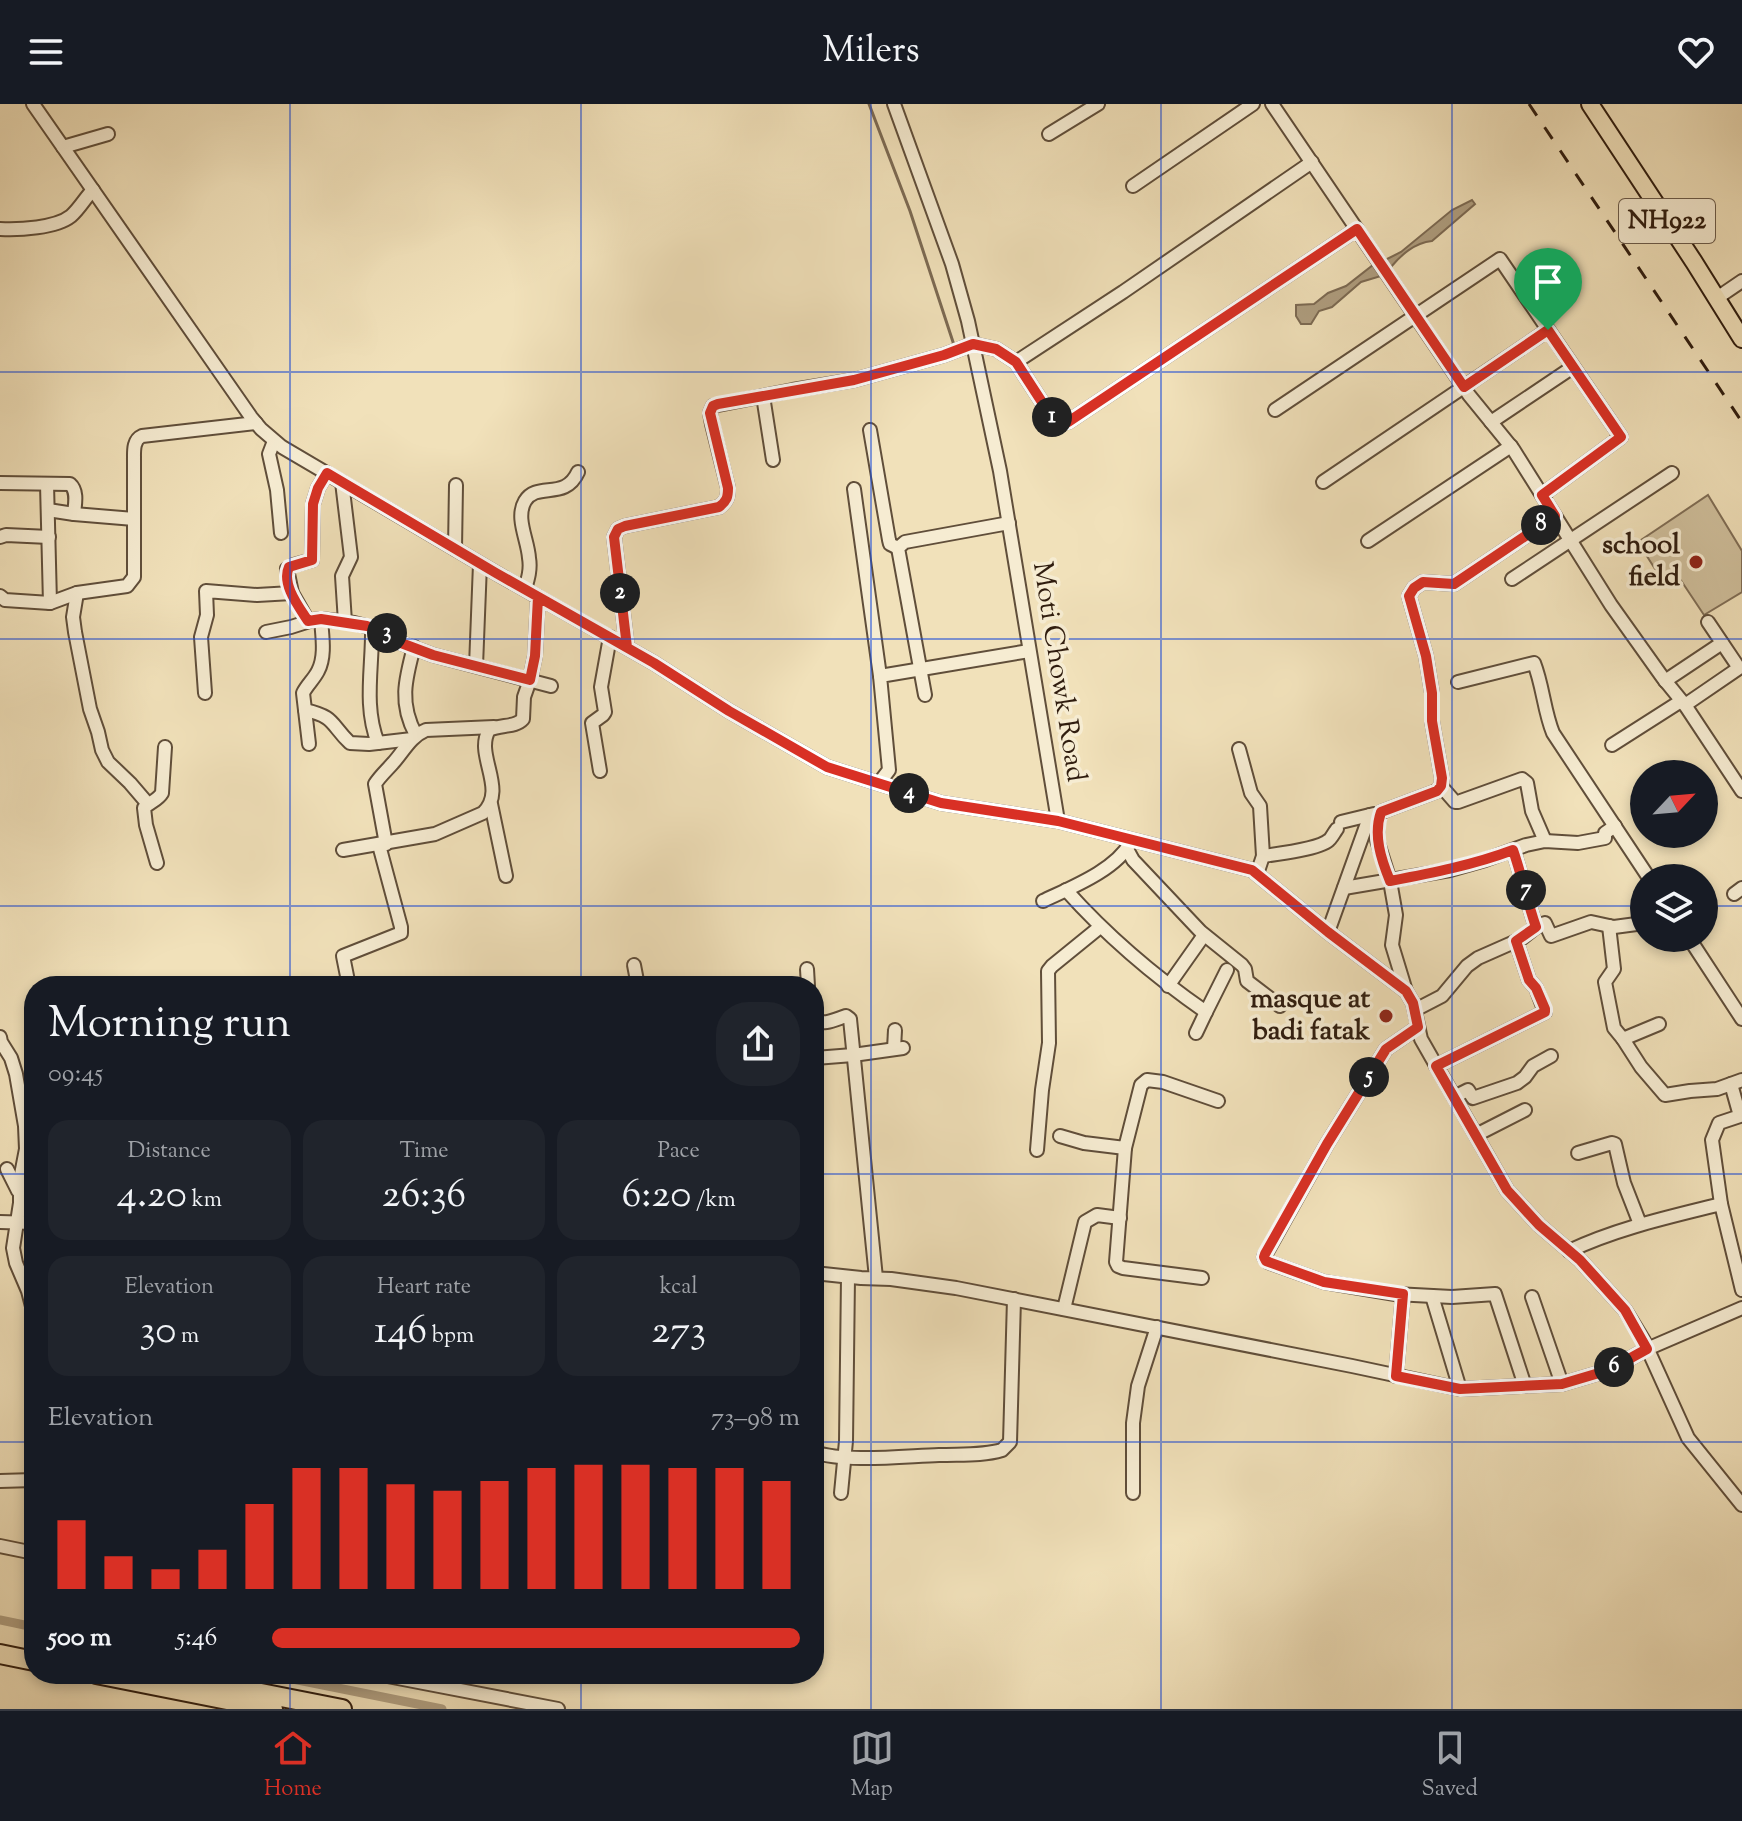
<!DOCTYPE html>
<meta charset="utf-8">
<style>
body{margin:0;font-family:"Sorts Mill Goudy",serif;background:#20242c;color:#f1f3f6;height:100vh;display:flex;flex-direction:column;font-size:30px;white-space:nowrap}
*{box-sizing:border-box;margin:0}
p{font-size:26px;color:#9ea1a6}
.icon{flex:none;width:44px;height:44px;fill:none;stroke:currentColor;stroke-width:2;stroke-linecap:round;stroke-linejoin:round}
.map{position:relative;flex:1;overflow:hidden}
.sheet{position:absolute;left:24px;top:872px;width:800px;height:708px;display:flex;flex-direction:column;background:#171b24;border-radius:32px;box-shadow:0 4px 12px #0003}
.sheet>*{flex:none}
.needle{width:52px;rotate:64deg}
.fabs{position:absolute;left:1630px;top:656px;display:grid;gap:16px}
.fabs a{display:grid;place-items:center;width:88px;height:88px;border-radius:50%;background:#171b24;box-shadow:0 4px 12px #0003;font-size:40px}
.pin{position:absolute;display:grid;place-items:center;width:68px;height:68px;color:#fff;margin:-82px -34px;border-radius:50% 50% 50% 0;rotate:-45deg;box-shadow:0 0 8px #0007}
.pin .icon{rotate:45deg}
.km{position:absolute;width:40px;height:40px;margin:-20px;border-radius:50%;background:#222;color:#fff;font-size:22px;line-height:40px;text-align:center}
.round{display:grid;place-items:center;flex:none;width:84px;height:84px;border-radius:32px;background:#20242c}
.overview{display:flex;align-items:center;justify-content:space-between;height:136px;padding:0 24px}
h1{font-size:44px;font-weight:600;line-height:60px}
.metrics{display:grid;grid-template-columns:repeat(3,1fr);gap:12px;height:136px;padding:8px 24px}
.metrics div{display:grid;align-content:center;border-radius:20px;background:#20242c;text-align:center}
.metrics b{font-size:40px;font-weight:600}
.metrics small{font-size:22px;font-weight:400}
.metrics p{font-size:22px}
.chart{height:224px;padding:16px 24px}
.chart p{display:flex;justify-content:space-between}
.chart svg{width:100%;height:144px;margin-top:8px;stroke:#d93025;stroke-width:6}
ul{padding:0 24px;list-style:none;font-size:26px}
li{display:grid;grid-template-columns:128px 96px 1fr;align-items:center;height:60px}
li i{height:20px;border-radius:10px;background:#d93025}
header{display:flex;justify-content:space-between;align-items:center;height:104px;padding:0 24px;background:#171b24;font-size:36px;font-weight:600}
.tabs{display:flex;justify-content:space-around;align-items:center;height:112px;border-top:2px solid #363941;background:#171b24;font-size:22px;color:#9ea1a6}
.tabs a{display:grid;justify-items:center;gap:4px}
.tabs .active{color:#d93025}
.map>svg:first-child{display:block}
.green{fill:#d0c09d;stroke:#806e56;stroke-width:2}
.water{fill:#af9e80;stroke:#7c6a53;stroke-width:2}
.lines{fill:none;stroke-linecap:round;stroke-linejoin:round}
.stream{stroke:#7c6a53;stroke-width:3}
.canal{stroke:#af9e80;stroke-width:9}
.minor-casing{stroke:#604e3a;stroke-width:16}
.major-casing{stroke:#301d0f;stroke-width:20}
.highway-casing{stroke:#301d0f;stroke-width:22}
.minor{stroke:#f6ecd2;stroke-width:12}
.major{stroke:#f1e1ba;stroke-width:16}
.highway{stroke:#f1e1ba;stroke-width:18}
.rail{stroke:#301d0f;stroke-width:3;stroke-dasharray:14 14;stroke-linecap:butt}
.route-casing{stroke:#fff;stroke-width:16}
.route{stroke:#d93025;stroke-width:10}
.grid{fill:none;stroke:#1d4ed8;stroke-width:2;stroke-opacity:0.55}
.poi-dot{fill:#8f2418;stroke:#f6ecd2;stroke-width:3}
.labels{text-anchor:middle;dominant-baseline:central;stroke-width:7;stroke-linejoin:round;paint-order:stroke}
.shield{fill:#f6ecd2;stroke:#6b5b4a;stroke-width:2}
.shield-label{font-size:26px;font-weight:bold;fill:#301d0f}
.poi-label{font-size:28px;font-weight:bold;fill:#301d0f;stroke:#f6ecd2;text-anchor:end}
.street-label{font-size:28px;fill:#301d0f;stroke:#f6ecd2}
</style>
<header><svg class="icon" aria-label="menu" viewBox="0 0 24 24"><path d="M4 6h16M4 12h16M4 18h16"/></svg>Milers<svg class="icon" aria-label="heart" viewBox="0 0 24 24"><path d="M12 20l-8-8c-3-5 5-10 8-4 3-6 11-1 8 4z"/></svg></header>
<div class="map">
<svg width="1742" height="1605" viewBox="0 0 1742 1605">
<rect width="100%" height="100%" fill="#f1e1ba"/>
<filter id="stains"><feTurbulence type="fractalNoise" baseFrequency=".0025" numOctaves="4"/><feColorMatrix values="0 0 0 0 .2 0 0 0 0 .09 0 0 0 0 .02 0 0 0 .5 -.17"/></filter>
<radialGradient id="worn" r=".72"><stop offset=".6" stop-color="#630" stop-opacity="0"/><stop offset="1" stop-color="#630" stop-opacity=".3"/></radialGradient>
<path class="green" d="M1708 391 1742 447V488L1704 511 1676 469 1662 476 1638 438Z"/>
<g class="water">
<path d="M1472 96 1475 100 1432 137C1414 139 1401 151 1390 164L1385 156 1401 148 1452 106Z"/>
<path d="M1373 161 1381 172 1361 178 1332 203 1319 207 1311 220H1301L1296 212V201L1314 200 1328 189 1346 182Z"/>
</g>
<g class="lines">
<path class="stream" d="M869 0 910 107 954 241"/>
<g class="canal">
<path d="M0 1516 34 1523"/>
<path d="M268 1570 442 1605"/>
</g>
<g class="minor-casing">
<g id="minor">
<path d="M33 0 251 313 261 325 282 343 496 469 654 559 729 607 827 663 941 699 1058 717"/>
<path d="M894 0 952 160 968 217 1000 367 1058 717 1252 766 1328 828 1406 887 1413 899 1421 935 1507 1086 1539 1121 1580 1156 1625 1206 1644 1237 1688 1334 1742 1401"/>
<path d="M1272 0 1469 291 1513 345 1611 501 1663 574 1685 601 1742 687"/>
<path d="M1049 30 1098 0"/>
<path d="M63 43 108 30"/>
<path d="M1133 82 1253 0"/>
<path d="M0 125C19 126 56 124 71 112 80 104 85 94 93 86"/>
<path d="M1717 194 1742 177"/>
<path d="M1016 258 1123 188 1312 58"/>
<path d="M763 292 773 356"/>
<path d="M1275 306 1500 155 1621 333 1542 391"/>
<path d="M1491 318 1573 263"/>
<path d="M870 326 889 436 890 440 898 444"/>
<path d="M274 337 269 350 277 386 281 429"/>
<path d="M342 378 351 453 342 472 345 518"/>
<path d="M1323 378 1548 226"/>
<path d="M0 379 70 380C78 387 75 400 74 410"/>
<path d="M47 380 50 499"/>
<path d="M854 385 880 572"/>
<path d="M48 406 74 410 134 415"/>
<path d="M0 433 6 431 49 433"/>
<path d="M1368 437 1511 342"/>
<path d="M455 445 456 381"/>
<path d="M1512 475 1672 369"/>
<path d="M525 485C528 475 531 465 529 454 528 436 515 414 525 397 537 377 565 397 578 368"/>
<path d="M77 489 73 513 75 528 90 605 98 628 102 646 108 658 130 679 148 700"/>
<path d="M0 492 5 496 50 499 77 489 127 482 134 473V356C134 347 133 336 142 332L256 319"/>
<path d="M308 517 292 489 287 465 294 461 312 456 313 400 318 384 327 369"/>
<path d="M372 523C373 561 363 602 378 639"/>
<path d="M266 528 291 523 313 516 321 515 354 519 377 525 398 535 401 539 433 551 551 582"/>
<path d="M414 543C405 576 399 600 416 631"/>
<path d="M627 543 614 433 618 425 625 422 719 403C727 397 728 393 728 384L712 320 710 309 713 302 793 286 854 276 944 251 973 240 996 245 1016 258 1051 312 1059 319 1068 318 1357 125"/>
<path d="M476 562 480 460"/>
<path d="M1665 577 1722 539"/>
<path d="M1458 578 1534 559C1543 582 1544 607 1553 629L1649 774"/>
<path d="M205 589 201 533 207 511 206 487 257 491 292 489"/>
<path d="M925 591 898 444 905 438 1009 419"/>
<path d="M1685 601 1739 564 1708 518"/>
<path d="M305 606C336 613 330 620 350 639L369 640 412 635"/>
<path d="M309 640 303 589C307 581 314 575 318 567 326 552 322 531 321 515"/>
<path d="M1612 641 1681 597"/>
<path d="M1239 645 1251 689 1260 702 1263 752 1257 770"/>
<path d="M600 667 592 619 603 611 605 608 601 583 610 533"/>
<path d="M879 679 889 666 880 572 1029 547"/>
<path d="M1441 682 1455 698H1458L1522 675 1527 679 1532 707 1545 737"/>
<path d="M491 700 506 772"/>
<path d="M1341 718 1374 710"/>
<path d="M386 740 375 680C380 672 387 666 393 659 404 647 410 633 426 626L494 623"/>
<path d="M1127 745 1133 756 1201 828 1242 861 1245 865 1247 877 1280 902"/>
<path d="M343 746 435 730 483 709C508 685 474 651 489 626 500 620 515 624 523 615L524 593 530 576 535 552 538 493"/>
<path d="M1513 746C1522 772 1527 797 1536 823"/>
<path d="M1263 752C1278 750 1319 745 1329 736 1331 735 1335 727 1337 725"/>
<path d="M157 759 146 721 144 704C150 698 158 696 162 689L165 643"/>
<path d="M1344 784 1450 766 1485 756 1526 741 1545 737 1578 739 1605 734V729L1615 722"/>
<path d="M1066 786C1108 833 1154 872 1206 908L1227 866"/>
<path d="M1734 790 1742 784"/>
<path d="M1043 797C1070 784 1116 766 1130 739"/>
<path d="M1609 822 1614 865 1605 878 1614 924 1623 935 1659 920"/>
<path d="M1328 828 1370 711"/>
<path d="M1689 834 1742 915"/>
<path d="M634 861 638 882"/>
<path d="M807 865 808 882"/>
<path d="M349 882 343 852 401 829V823L379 741"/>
<path d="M1168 882 1204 831"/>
<path d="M1406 887 1392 841 1396 811 1390 777 1377 736 1378 717 1381 708 1437 687 1441 682 1442 674 1432 617V589L1426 552 1409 492 1414 484 1423 478 1454 480 1555 412"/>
<path d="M1415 906 1442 892 1467 862 1478 854 1521 835 1536 823 1545 819 1551 832 1591 818 1614 823 1644 819"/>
<path d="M814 916C824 922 836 915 846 912L850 915 876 1174"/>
<path d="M1418 923 1386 945 1327 1040 1264 1153 1268 1158 1324 1178 1395 1190 1452 1193 1495 1190 1525 1282"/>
<path d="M1196 929 1206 908"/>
<path d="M0 933 1 938 11 954 16 970 25 1022 26 1045 20 1076V1099L13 1144 16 1159 28 1187 34 1210"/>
<path d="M1623 935 1641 963 1665 991 1690 987 1717 985 1742 976"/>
<path d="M894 945 895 926"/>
<path d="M815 954 853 951 903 944"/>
<path d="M1436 962 1545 908 1536 884 1529 876 1516 837"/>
<path d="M1731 980 1740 1012 1719 1019 1712 1036 1721 1100 1742 1186"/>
<path d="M1454 993 1468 986 1473 994 1517 979 1525 973 1533 962 1551 952"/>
<path d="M1476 1031 1525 1006"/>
<path d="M1060 1032 1084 1039 1125 1044 1141 981 1147 976 1163 978 1218 997"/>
<path d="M1125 1044 1116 1158 1118 1162 1123 1164 1202 1174"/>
<path d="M1037 1046 1042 986 1049 939 1048 867 1052 862 1100 823"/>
<path d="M1578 1049 1612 1039 1615 1040 1624 1079 1640 1120"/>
<path d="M7 1065 18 1087"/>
<path d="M0 1118 34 1119"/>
<path d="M1569 1147C1618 1124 1669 1113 1721 1100"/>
<path d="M814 1169 861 1174 891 1175 956 1184 1352 1262 1460 1285 1562 1280 1609 1266 1647 1245 1742 1204"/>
<path d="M1432 1192 1460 1285"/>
<path d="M1532 1193 1562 1280"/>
<path d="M1064 1205 1085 1118 1097 1111 1120 1114"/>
<path d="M1396 1272 1403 1190"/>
<path d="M814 1348C846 1359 905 1352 939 1351 960 1350 982 1352 1002 1346L1010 1338 1014 1195"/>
<path d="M0 1377 34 1376"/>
<path d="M841 1389 846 1337 848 1173"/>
<path d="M1133 1389V1319L1138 1282 1157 1223"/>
<path d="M0 1442 34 1449"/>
<path d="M377 1570 558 1605"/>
</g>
</g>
<g class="major-casing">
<path id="major" d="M1590 0 1694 158 1742 235"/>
</g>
<g class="highway-casing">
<g id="highway">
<path d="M0 1550 34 1557"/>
<path d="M96 1570 273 1605"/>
<path d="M165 1570 342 1605"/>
</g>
</g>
<use href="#minor" class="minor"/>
<use href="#major" class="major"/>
<use href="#highway" class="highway"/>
<path class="rail" d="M1529 0 1742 318"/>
</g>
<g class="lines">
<g class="route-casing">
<path id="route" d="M1548 226 1464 283 1357 125 1068 318 1059 319 1051 312 1016 258 996 245 973 240 944 251 854 276 718 300 713 302 710 309 728 384C728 393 727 397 719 403L625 422 618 425 614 433 627 543 496 469 327 369 318 384 313 400 312 456 289 463C281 480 299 503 308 517L321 515 367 522 398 535 401 539 433 551 530 576 535 552 538 493 654 559 729 607 827 663 941 699 1058 717 1252 766 1328 828 1406 887 1413 899 1418 923 1386 945 1327 1040 1265 1150 1264 1153 1266 1157 1324 1178 1403 1190 1396 1272 1460 1285 1562 1280 1609 1266 1647 1245 1625 1206 1580 1156 1539 1121 1507 1086 1436 962 1545 908V905L1536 884 1529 876 1516 837 1536 823C1527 797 1522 772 1513 746 1473 761 1432 769 1390 777 1381 755 1373 731 1381 708L1437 687 1441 682 1442 674 1432 617V589L1426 552 1409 492 1414 484 1423 478 1454 480 1555 412 1542 391 1621 333 1548 226"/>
</g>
<use href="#route" class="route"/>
</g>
<path class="grid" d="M290 0V882M581 0V882M871 0V1605M1161 0V1605M1452 0V1605M0 268H1742M0 535H1742M0 802H1644M1704 802H1742M0 1070H34M814 1070H1742M0 1338H34M814 1338H1742M290 1570V1605M581 1570V1605"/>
<g class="poi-dot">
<circle cx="1696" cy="458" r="8"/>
<circle cx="1386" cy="912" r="8"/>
</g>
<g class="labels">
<rect class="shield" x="1619" y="95" width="96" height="44" rx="6"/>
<g class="shield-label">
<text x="1667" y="117">NH922</text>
</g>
<g class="poi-label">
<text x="1680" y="442">school<tspan x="1680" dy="32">field</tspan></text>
<text x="1370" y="896">masque at<tspan x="1370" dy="32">badi fatak</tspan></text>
</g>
<g class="street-label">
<text transform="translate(1058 568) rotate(81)">Moti Chowk Road</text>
</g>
</g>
<rect width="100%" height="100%" filter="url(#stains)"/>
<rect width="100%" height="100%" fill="url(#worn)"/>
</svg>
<div class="fabs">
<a><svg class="needle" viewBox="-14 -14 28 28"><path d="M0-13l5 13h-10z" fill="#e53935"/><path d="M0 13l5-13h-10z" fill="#9ea1a6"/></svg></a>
<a><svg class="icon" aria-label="layers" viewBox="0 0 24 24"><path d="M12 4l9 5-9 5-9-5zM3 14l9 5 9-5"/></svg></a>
</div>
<div class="pin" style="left:1548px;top:226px;background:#1e9e55"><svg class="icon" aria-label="arrive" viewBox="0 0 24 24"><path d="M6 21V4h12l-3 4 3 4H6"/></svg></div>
<b class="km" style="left:1052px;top:313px">1</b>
<b class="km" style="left:620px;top:489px">2</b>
<b class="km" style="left:387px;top:529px">3</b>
<b class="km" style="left:909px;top:689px">4</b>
<b class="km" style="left:1369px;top:973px">5</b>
<b class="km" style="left:1614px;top:1263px">6</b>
<b class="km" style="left:1526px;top:786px">7</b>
<b class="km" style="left:1541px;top:421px">8</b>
<section class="sheet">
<div class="overview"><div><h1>Morning run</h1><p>09:45</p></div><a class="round"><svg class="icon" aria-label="share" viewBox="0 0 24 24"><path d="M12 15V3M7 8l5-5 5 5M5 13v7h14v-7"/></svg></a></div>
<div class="metrics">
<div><p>Distance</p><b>4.20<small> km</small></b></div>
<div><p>Time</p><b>26:36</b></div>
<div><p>Pace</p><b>6:20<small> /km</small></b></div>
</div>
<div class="metrics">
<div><p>Elevation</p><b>30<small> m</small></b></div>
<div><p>Heart rate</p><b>146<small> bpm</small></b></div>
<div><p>kcal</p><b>273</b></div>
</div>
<div class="chart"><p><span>Elevation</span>73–98 m</p>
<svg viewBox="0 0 160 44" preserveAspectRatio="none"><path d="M5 44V23M15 44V34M25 44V38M35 44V32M45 44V18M55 44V7M65 44V7M75 44V12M85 44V14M95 44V11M105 44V7M115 44V6M125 44V6M135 44V7M145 44V7M155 44V11"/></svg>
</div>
<ul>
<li><b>500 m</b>5:46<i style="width:100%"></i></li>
</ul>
</section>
</div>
<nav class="tabs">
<a class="active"><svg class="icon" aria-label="home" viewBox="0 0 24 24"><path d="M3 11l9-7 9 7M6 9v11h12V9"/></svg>Home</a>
<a><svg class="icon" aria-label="map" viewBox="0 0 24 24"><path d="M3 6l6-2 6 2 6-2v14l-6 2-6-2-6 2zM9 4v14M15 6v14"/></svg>Map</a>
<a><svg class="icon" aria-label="saved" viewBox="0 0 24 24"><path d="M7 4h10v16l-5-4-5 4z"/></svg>Saved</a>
</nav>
